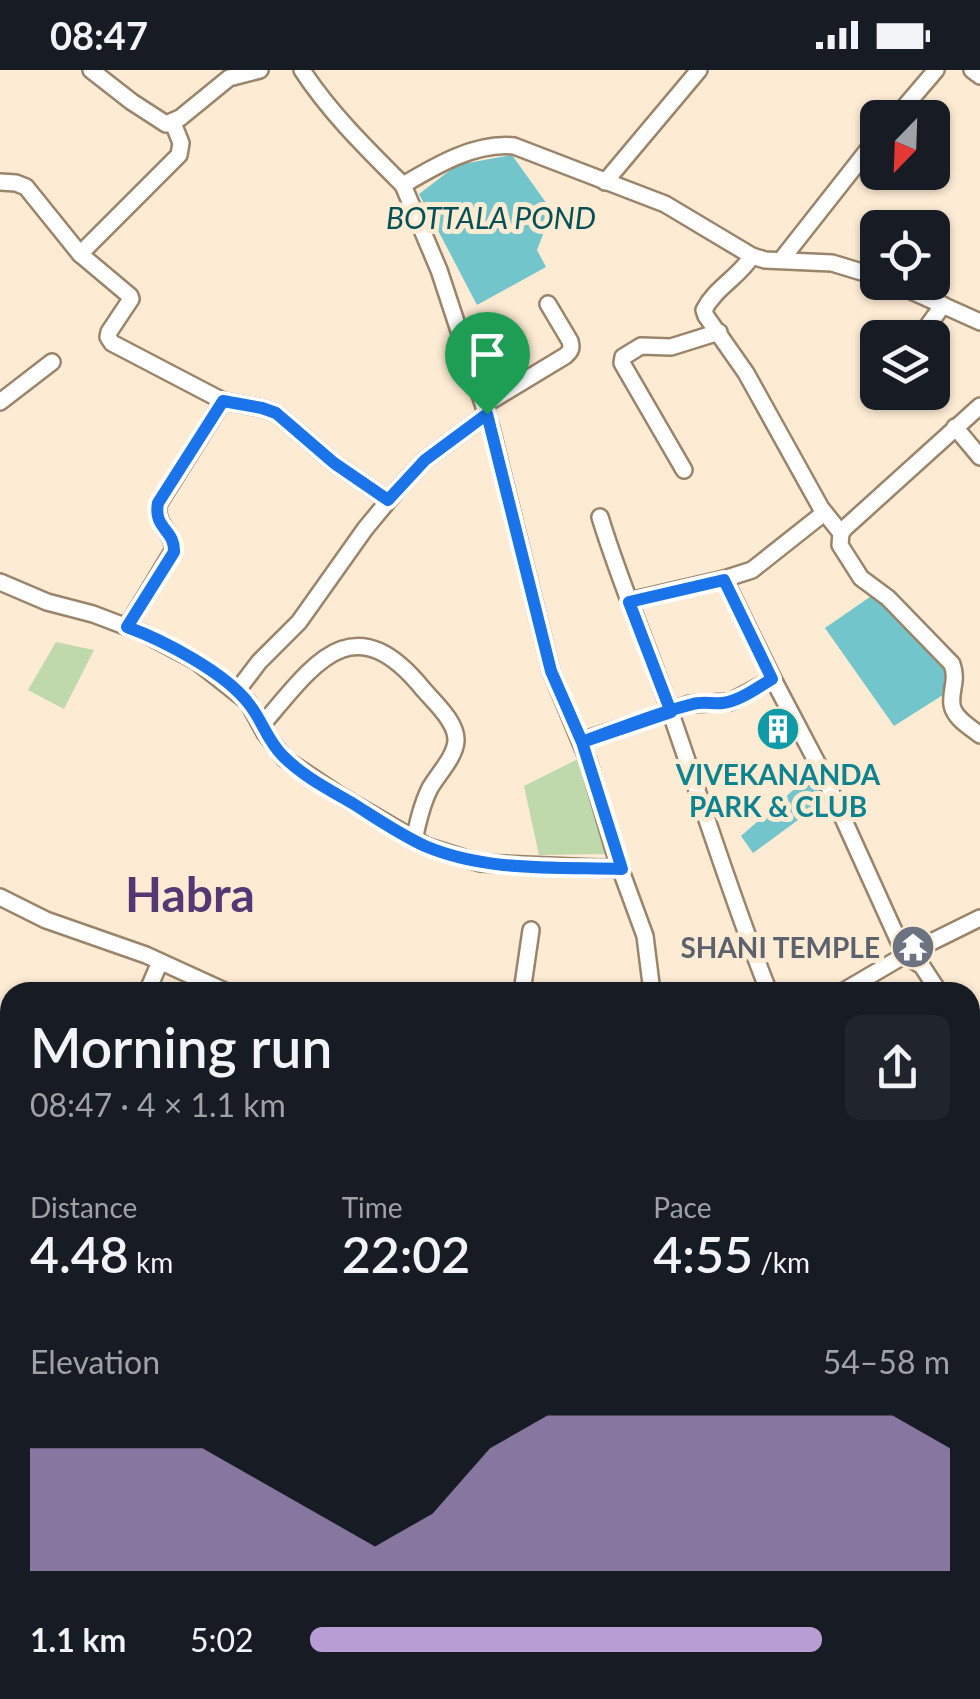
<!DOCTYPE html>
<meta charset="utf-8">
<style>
body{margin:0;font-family:Lato,sans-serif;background:#20242c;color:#f1f3f6;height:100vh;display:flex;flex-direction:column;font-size:38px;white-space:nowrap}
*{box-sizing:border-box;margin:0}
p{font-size:32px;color:#9ea1a6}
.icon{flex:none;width:55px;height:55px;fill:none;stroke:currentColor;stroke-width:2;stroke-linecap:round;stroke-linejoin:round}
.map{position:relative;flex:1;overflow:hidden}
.drawer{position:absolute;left:0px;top:912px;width:980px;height:718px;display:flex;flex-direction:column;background:#171b24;border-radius:30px 30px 0 0;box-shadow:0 2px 8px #0004}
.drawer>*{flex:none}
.needle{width:65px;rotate:203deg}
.fabs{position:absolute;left:860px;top:30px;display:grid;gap:20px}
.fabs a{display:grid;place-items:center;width:90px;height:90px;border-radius:15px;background:#171b24;box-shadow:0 2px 8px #0004;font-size:50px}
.pin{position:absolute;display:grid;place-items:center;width:85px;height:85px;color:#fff;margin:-102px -42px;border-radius:50% 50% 50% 0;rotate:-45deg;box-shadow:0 0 10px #0007}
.pin .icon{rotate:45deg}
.round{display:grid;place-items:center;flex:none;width:105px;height:105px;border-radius:15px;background:#20242c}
.overview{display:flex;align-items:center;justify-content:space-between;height:170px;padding:0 30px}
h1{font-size:55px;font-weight:600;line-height:75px}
.metrics{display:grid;grid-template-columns:repeat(3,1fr);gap:15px;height:170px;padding:10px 30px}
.metrics div{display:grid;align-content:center}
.metrics b{font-size:50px;font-weight:600}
.metrics small{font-size:28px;font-weight:400}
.metrics p{font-size:28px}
.chart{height:280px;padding:20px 30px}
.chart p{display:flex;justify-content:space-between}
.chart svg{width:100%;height:180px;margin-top:10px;fill:#b79dd4;opacity:.7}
ul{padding:0 30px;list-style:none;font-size:32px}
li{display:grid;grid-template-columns:160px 120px 1fr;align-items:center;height:75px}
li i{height:25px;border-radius:12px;background:#b79dd4}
.status{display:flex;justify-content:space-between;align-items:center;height:70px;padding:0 50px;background:#171b24;direction:ltr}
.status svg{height:28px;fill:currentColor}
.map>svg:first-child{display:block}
.green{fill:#bfd8ac}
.water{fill:#73c5cc}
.building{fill:#da9e84}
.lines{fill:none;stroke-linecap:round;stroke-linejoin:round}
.minor-casing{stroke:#9a856b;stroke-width:20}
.minor{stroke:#fff;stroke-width:15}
.rail{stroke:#53493b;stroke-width:4;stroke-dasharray:15 8;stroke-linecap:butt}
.route-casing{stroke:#fff;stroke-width:20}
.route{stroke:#1a73e8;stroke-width:12}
.labels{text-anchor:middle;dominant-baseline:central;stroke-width:10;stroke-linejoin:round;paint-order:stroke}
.culture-label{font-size:28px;font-weight:bold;fill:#0d838f;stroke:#fdebd4}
.worship-label{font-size:28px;font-weight:bold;fill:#5b616d;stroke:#fdebd4;text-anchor:end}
.water-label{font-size:30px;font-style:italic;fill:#035156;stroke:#fdebd4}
.town-label{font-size:48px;font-weight:bold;fill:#533873;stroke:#fdebd4}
</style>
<div class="status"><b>08:47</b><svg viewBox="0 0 49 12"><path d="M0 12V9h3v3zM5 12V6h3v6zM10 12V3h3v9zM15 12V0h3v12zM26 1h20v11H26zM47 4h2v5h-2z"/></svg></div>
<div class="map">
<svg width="980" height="1629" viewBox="0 0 980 1629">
<rect width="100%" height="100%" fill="#fdebd4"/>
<g class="green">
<path d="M56 572 94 580 64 639 28 620Z"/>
<path d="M584 686 608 784 539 785 524 716Z"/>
</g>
<g class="water">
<path d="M512 85 552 141 537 180 546 197 477 235 419 124 457 95Z"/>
<path d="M880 520 957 616 894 656 825 558Z"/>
<path d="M816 700 828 728 753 783 741 766Z"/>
</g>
<path class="building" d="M779 651 791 668 774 680 762 668Z"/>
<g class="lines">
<g class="minor-casing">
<g id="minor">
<path d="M91 0 132 32 166 54 180 48 229 8 260 0"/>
<path d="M302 0C330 43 367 79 403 115"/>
<path d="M972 0 980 6"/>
<path d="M895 48 936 0"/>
<path d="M0 112 16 113 26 117 80 184 130 226 131 229 109 262 108 267 112 273 223 331 262 338 276 343 334 393 388 430"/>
<path d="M605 112 699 0"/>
<path d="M80 184 179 85 181 73 173 53"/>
<path d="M752 186C739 207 715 218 704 240L706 246 746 303 821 438 841 463"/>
<path d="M782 189 878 67"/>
<path d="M891 212 980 252"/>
<path d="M919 268 943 235"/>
<path d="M0 332 52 292"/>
<path d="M484 335 565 286C571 281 572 278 570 271L548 234"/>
<path d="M980 336 845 458 841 463 840 475 861 508 888 528 952 594C958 611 950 620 952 635 954 648 970 657 980 665"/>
<path d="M955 357 980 387"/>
<path d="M684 400 622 293 623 287 641 276 671 277 719 262"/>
<path d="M600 447C620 513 648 576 670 641 703 735 732 830 769 922"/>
<path d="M724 509 773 609 823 704 905 885"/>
<path d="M0 512 47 532 93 544 143 563 196 591 248 632 265 663 285 689 342 727 426 776 480 793 622 799"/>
<path d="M629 531 724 509 752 500 824 443"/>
<path d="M127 557 173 481C175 460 153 457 159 433L223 331"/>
<path d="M237 621 259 592 299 552 365 459 398 419 425 390 487 344"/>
<path d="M262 655C314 594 353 533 423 619 434 632 457 652 456 671 455 687 438 704 430 718 422 734 418 752 414 770"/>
<path d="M582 671 690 634 730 632 773 609"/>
<path d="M0 827 46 850 146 885 227 922"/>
<path d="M905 885 922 896 939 922"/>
<path d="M147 922 160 892"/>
<path d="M522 922 531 860"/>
<path d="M652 922 645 866 616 787 588 690 551 601 491 358 439 200 403 115C435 96 475 72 514 76L665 134 752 186 765 190 832 193 878 207"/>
<path d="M842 922 905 885 980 848"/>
<path d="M970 948 980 950"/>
<path d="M0 1001 10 1004"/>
<path d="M970 1063 980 1072"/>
<path d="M0 1087 10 1091"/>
<path d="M970 1107 980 1120"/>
<path d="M0 1230 10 1221"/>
<path d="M0 1354 10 1359"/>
<path d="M970 1413 980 1417"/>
<path d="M970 1523 980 1526"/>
<path d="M970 1618 980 1626"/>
<path d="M631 1620 642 1629"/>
<path d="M461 1629 463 1620"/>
<path d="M822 1629 824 1620"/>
</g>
</g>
<use href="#minor" class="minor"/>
<g class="rail">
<path d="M0 1035 10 1038"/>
<path d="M970 1392 980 1395"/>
</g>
</g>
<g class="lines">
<g class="route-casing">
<path id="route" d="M487 344 425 390 388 430 334 393 276 343 262 338 223 331 158 433C153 459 175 459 174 482L127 557C163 570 226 603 249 634 262 650 267 670 282 685 301 705 328 719 352 733 376 748 399 764 425 776 486 802 557 797 622 799L582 672 671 642 629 532 724 510 772 609C758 617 740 631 723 633 713 634 703 631 693 634 656 643 618 659 582 672L551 601 487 344"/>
</g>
<use href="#route" class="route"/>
</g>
<defs>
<g id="building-disc" transform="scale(2.25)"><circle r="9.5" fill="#0f9aa8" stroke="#fdebd4"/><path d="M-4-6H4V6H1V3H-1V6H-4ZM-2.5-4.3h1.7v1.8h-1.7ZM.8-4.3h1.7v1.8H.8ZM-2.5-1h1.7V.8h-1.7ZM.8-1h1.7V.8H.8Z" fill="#fff"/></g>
<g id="temple-disc" transform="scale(2.25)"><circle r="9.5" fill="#6b7280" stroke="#fdebd4"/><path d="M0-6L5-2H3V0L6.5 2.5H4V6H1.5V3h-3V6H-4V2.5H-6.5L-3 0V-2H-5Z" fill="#fff"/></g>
</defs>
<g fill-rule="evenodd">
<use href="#building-disc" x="778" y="659"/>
<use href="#temple-disc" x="913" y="877"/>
</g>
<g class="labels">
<g class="culture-label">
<text x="778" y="704">VIVEKANANDA<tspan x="778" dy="32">PARK &amp; CLUB</tspan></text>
</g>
<g class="worship-label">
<text x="880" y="877">SHANI TEMPLE</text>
</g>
<g class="water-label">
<text x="491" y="147">BOTTALA POND</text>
</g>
<g class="town-label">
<text x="190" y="823">Habra</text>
</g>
</g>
</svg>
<div class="fabs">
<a><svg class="needle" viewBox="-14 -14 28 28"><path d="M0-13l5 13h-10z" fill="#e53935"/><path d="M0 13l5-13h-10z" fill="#9ea1a6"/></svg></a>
<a><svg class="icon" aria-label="locate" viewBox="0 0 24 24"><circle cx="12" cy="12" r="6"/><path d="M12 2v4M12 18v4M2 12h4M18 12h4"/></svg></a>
<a><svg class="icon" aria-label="layers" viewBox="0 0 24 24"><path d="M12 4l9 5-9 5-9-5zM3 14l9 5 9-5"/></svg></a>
</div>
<div class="pin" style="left:487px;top:344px;background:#1e9e55"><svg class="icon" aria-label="arrive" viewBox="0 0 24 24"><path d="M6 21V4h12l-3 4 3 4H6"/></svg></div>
<section class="drawer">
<div class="overview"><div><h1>Morning run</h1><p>08:47 · 4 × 1.1 km</p></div><a class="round"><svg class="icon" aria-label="share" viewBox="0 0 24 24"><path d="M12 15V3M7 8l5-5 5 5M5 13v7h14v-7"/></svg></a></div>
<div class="metrics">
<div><p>Distance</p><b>4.48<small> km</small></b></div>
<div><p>Time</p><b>22:02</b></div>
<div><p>Pace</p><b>4:55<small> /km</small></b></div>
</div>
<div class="chart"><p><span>Elevation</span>54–58 m</p>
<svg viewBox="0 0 160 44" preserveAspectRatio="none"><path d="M0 44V14L10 14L20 14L30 14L40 22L50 30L60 38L70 30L80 14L90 6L100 6L110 6L120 6L130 6L140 6L150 6L160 14V44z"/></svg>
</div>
<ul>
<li><b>1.1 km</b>5:02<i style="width:80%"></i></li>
</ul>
</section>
</div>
